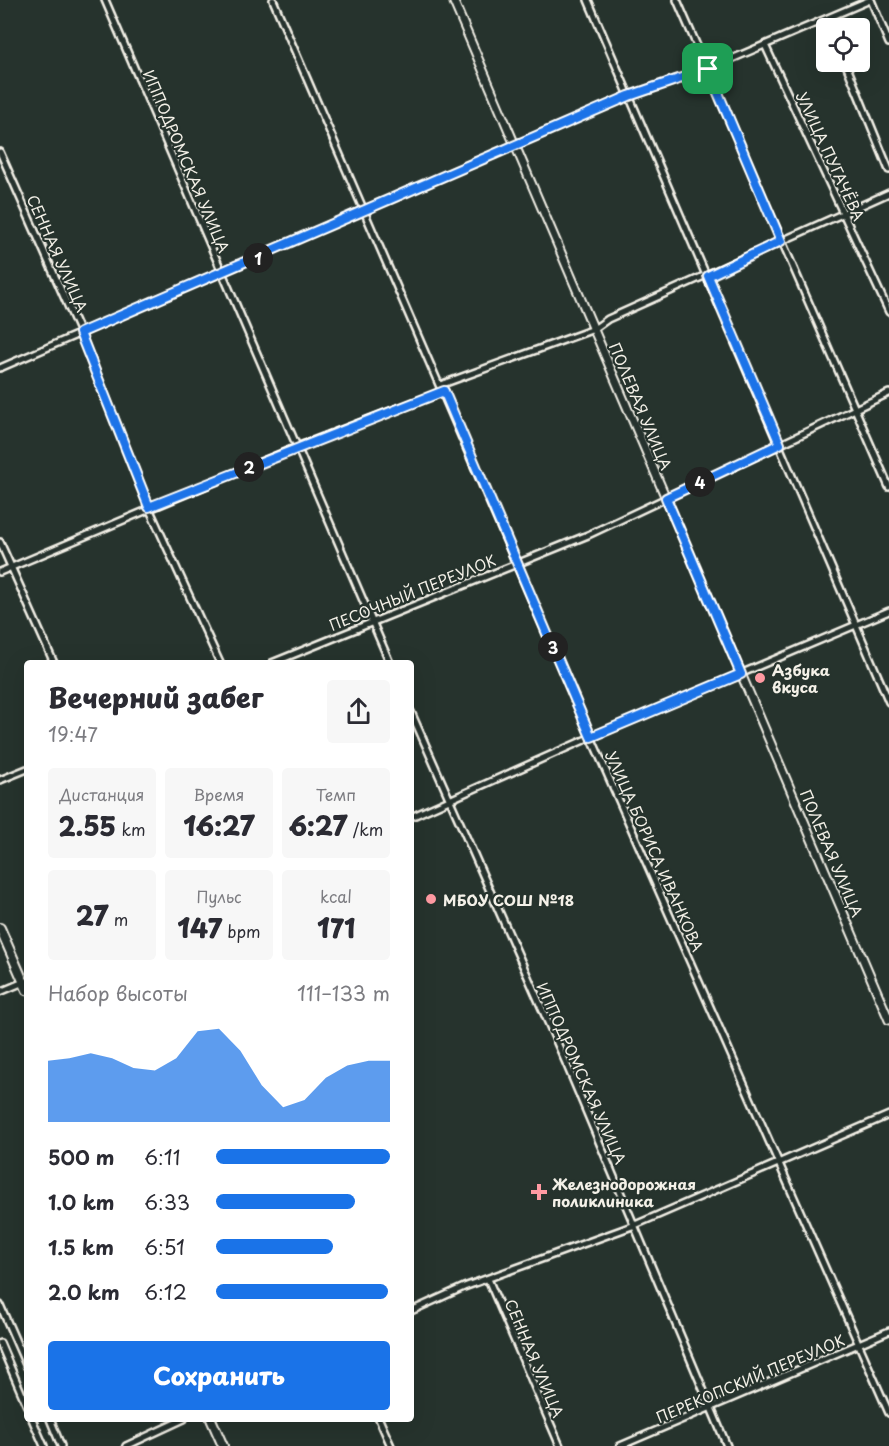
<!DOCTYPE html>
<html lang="ru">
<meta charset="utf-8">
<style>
body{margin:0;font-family:"Playpen Sans",sans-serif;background:#f7f7f7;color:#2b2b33;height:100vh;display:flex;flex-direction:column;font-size:22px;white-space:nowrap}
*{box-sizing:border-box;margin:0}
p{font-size:20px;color:#7c7c81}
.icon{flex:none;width:33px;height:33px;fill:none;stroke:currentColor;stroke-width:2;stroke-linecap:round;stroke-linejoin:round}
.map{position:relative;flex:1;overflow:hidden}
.drawer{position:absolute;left:24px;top:660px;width:390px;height:762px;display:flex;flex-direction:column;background:#fff;border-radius:6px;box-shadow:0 6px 24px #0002}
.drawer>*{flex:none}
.tools{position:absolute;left:816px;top:18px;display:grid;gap:12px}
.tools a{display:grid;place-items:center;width:54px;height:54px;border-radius:6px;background:#fff;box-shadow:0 6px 24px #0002;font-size:30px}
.pin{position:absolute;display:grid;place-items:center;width:51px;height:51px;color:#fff;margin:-26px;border-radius:12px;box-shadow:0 3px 9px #0006}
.km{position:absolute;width:30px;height:30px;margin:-15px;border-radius:50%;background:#222;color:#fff;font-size:16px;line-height:30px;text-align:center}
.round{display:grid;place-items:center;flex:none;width:63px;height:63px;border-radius:6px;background:#f7f7f7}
.summary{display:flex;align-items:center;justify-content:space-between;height:102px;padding:0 24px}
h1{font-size:27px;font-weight:800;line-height:45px}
.stats{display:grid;grid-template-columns:repeat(3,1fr);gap:9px;height:102px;padding:6px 24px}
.stats div{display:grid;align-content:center;border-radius:6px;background:#f7f7f7;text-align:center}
.stats b{font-size:26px;font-weight:800}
.stats small{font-size:16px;font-weight:400}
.stats p{font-size:16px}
.chart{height:168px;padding:12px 24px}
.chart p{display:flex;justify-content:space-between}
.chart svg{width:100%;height:108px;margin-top:6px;fill:#1a73e8;opacity:.7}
.button{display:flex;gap:12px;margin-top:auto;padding:12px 24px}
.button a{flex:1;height:69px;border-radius:6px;background:#1a73e8;color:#fff;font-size:24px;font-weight:800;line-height:69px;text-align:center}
ul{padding:0 24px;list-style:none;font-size:20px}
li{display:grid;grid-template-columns:96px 72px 1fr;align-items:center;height:45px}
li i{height:15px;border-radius:8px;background:#1a73e8}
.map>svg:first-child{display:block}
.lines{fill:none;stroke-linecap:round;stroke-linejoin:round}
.minor-casing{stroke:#f4f1e8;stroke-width:10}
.tertiary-casing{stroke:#f4f1e8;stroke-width:11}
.secondary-casing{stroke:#f4f1e8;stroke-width:12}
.minor{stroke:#26332d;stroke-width:5}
.tertiary{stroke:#26332d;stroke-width:7}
.secondary{stroke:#26332d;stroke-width:8}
.route-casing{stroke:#fff;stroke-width:12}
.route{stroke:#1a73e8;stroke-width:8}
.poi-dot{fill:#ff9aa2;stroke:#26332d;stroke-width:2}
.labels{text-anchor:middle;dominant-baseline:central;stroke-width:4.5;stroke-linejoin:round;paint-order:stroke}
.street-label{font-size:15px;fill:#f4f1e8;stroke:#26332d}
.poi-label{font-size:15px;font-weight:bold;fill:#f4f1e8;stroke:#26332d;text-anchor:start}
</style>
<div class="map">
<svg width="889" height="1446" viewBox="0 0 889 1446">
<rect width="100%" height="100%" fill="#26332d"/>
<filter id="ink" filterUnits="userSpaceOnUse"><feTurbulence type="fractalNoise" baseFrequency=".0167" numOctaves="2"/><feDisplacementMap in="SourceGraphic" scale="12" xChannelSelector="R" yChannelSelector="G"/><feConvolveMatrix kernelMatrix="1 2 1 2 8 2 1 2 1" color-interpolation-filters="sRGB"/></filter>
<g filter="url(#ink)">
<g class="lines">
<g class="minor-casing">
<g id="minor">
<path d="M105 0 390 663"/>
<path d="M273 0 591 737 889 1413"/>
<path d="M588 0 889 702"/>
<path d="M677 0 889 487"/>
<path d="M871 0 889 43"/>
<path d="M828 19 832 28"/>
<path d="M765 45 889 312"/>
<path d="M845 62 889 170"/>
<path d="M0 152 80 333 149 508 220 663"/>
<path d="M0 368 629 96 708 69 870 0"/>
<path d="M440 385 594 329 608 319 889 193"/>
<path d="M0 542 54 663"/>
<path d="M0 572 297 447 444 391"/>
<path d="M272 663 588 535 889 393"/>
<path d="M411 712 566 1063 727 1446"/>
<path d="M0 780 27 769"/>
<path d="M411 817 591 737 889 611"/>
<path d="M0 992 26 981"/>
<path d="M488 1279 560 1446"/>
<path d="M0 1305 27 1367"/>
<path d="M411 1311 464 1287 635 1225 889 1115"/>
<path d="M0 1343 27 1406"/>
<path d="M32 1419 44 1446"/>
<path d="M50 1419 61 1446"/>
<path d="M379 1419 391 1446"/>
<path d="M126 1446 184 1419"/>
<path d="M620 1446 889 1331"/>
</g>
</g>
<g class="tertiary-casing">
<path id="tertiary" d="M453 0 889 1020"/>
</g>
<g class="secondary-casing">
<g id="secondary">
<path d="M0 928 27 990"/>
<path d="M211 1419 223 1446"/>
</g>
</g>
<use href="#minor" class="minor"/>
<use href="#tertiary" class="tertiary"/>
<use href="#secondary" class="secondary"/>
</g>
</g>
<g class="lines" filter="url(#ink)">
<g class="route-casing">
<path id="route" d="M708 69 781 241 708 276 780 444 666 498 741 674 591 737 444 391 149 507 80 333 629 96Z"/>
</g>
<use href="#route" class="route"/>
</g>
<g class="poi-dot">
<circle cx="760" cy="678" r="6"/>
<circle cx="431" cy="899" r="6"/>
<path d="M536 1183h6v6h6v6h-6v6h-6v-6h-6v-6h6z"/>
</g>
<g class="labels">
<g class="street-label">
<text transform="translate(831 156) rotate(65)">УЛИЦА ПУГАЧЁВА</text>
<text transform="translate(187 161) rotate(67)">ИППОДРОМСКАЯ УЛИЦА</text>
<text transform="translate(58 253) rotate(66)">СЕННАЯ УЛИЦА</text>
<text transform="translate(641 406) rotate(67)">ПОЛЕВАЯ УЛИЦА</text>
<text transform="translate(412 592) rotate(-22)">ПЕСОЧНЫЙ ПЕРЕУЛОК</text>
<text transform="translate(655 851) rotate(66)">УЛИЦА БОРИСА ИВАНКОВА</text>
<text transform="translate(832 853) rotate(67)">ПОЛЕВАЯ УЛИЦА</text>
<text transform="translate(582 1073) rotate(66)">ИППОДРОМСКАЯ УЛИЦА</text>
<text transform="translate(535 1358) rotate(67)">СЕННАЯ УЛИЦА</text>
<text transform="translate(750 1378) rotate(-23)">ПЕРЕКОПСКИЙ ПЕРЕУЛОК</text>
</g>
<g class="poi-label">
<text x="772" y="669">Азбука<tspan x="772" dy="17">вкуса</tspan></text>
<text x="443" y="899">МБОУ СОШ №18</text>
<text x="552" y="1183">Железнодорожная<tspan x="552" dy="17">поликлиника</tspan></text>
</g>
</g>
</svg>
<div class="tools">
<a><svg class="icon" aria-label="locate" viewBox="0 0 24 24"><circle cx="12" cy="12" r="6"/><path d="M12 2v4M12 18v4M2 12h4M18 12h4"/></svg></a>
</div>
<div class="pin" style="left:708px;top:69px;background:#1e9e55"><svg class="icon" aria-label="arrive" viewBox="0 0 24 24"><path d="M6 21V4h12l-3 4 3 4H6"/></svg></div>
<b class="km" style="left:258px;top:258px">1</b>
<b class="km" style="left:249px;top:467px">2</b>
<b class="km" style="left:553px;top:647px">3</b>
<b class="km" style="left:700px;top:482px">4</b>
<section class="drawer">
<div class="summary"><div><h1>Вечерний забег</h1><p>19:47</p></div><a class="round"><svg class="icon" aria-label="share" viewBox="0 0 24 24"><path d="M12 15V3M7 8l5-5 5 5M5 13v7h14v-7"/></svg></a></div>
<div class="stats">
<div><p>Дистанция</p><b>2.55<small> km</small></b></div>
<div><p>Время</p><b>16:27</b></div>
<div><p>Темп</p><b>6:27<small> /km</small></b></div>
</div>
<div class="stats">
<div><b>27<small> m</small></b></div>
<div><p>Пульс</p><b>147<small> bpm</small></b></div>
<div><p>kcal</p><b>171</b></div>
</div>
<div class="chart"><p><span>Набор высоты</span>111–133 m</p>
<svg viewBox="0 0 160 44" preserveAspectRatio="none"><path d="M0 44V19L10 18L20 16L30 18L40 22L50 23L60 18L70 7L80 6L90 15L100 29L110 38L120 35L130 26L140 21L150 19L160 19V44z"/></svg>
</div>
<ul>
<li><b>500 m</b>6:11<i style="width:100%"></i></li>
<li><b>1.0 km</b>6:33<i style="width:80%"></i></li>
<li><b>1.5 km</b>6:51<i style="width:67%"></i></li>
<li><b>2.0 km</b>6:12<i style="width:99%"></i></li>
</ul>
<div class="button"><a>Сохранить</a></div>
</section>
</div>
